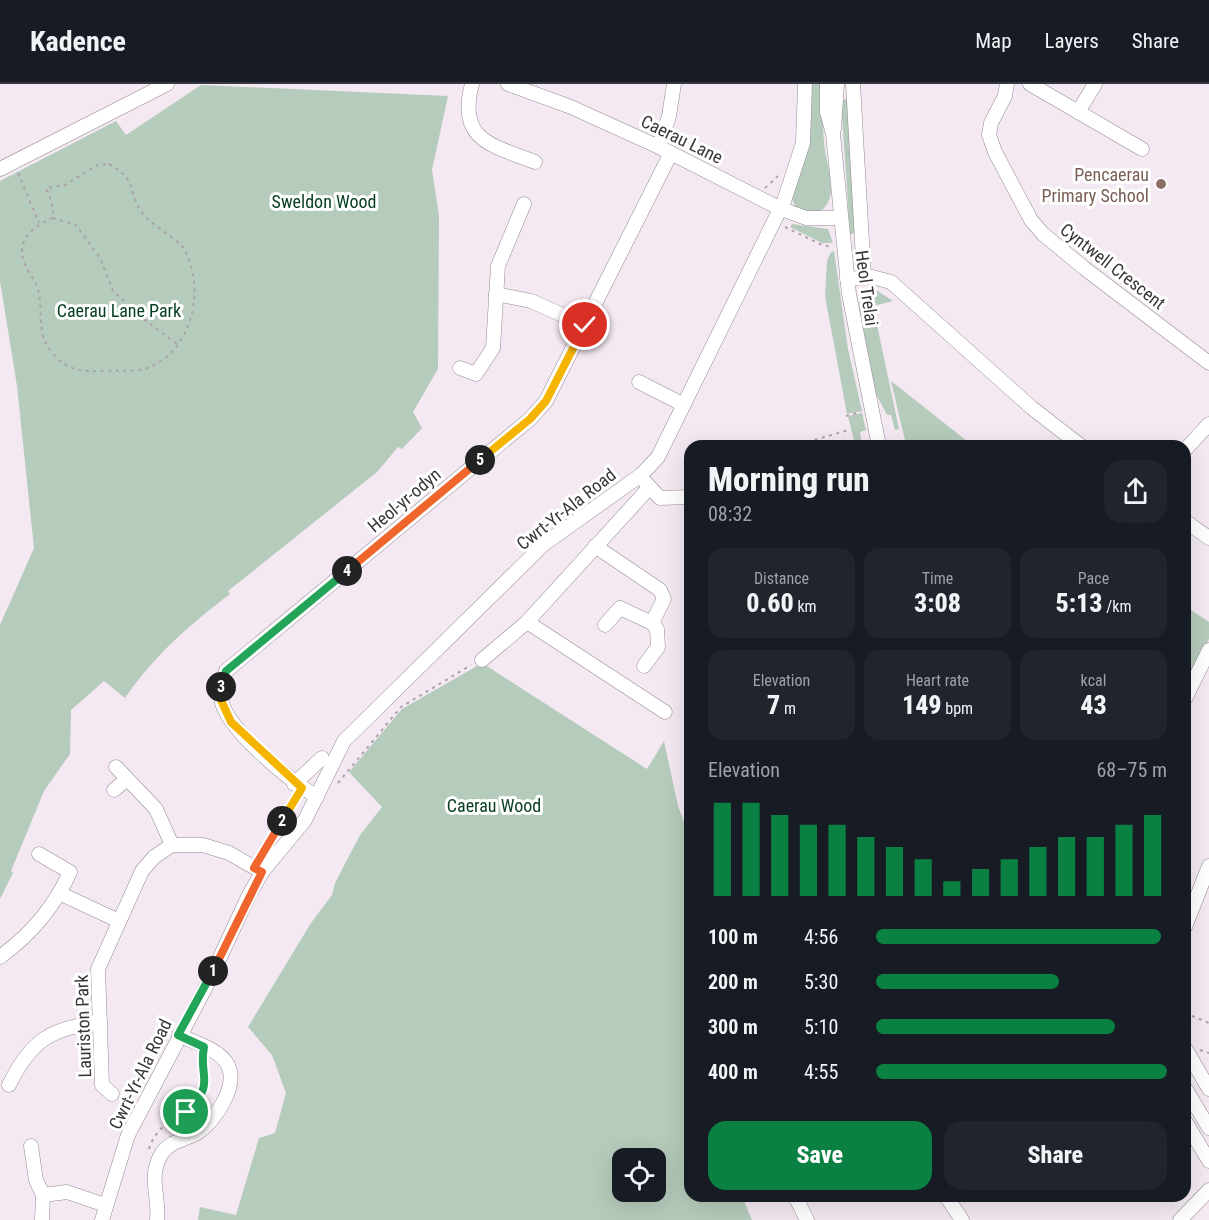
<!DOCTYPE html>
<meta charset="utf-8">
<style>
body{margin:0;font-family:"Roboto Condensed",sans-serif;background:#20242c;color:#f1f3f6;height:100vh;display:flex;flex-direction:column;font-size:22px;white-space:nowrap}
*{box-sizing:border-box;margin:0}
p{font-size:20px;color:#9ea1a6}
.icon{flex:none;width:33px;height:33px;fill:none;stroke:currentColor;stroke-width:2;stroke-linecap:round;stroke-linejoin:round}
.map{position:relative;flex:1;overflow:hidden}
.details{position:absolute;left:684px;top:356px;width:507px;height:762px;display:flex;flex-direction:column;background:#171b24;border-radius:18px;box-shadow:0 6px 24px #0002}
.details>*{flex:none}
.controls{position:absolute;left:612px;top:1064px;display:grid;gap:12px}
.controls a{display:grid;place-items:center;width:54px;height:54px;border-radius:12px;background:#171b24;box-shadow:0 6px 24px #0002;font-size:30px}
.pin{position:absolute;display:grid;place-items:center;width:51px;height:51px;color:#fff;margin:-26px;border:3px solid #fff;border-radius:50%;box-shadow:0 2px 6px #0007}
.km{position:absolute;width:30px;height:30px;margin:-15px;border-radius:50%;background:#222;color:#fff;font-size:16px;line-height:30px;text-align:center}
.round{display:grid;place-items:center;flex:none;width:63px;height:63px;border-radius:18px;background:#20242c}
.summary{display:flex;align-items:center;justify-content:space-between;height:102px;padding:0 24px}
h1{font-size:33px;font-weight:800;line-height:45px}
.metrics{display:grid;grid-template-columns:repeat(3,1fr);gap:9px;height:102px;padding:6px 24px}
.metrics div{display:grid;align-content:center;border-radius:15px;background:#20242c;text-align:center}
.metrics b{font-size:26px;font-weight:800}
.metrics small{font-size:16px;font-weight:400}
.metrics p{font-size:16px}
.chart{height:168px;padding:12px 24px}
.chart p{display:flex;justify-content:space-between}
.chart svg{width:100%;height:108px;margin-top:6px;stroke:#0b8043;stroke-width:6}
.action{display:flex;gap:12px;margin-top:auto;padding:12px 24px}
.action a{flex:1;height:69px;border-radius:18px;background:#0b8043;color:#fff;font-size:24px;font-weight:800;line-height:69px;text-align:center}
.action a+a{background:#20242c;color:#f1f3f6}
ul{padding:0 24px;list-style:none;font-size:20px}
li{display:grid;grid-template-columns:96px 72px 1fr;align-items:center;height:45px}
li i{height:15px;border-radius:8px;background:#0b8043}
header{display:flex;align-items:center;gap:36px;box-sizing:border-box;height:84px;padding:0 30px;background:#171b24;border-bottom:2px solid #363941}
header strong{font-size:28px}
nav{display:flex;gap:33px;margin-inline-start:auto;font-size:21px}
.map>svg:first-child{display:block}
.green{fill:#b5cbbb;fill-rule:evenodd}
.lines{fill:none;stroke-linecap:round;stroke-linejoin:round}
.minor-casing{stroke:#948a93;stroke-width:15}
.path{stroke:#aba2aa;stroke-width:2;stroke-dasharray:3 4.5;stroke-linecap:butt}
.minor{stroke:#fff;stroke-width:14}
.split-1-casing{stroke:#fff;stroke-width:12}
.split-2-casing{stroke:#fff;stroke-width:12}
.split-3-casing{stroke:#fff;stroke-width:12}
.split-4-casing{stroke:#fff;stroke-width:12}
.split-5-casing{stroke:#fff;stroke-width:12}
.split-6-casing{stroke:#fff;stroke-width:12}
.split-1{stroke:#22a559;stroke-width:8}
.split-2{stroke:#f0652b;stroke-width:8}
.split-3{stroke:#f5b400;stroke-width:8}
.split-4{stroke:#22a559;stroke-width:8}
.split-5{stroke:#f0652b;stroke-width:8}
.split-6{stroke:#f5b400;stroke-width:8}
.education-dot{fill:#8d6e63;stroke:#fff;stroke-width:2}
.labels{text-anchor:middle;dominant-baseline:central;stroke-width:6;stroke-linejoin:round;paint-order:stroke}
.street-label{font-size:18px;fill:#3a363a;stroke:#fff}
.education-label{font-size:18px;fill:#785e54;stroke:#fff;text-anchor:end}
.park-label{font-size:18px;fill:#043d1f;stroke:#fff}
</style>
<header>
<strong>Kadence</strong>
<nav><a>Map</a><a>Layers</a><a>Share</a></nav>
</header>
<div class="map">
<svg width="1209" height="1136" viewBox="0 0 1209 1136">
<rect width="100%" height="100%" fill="#f4e9f3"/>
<g class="green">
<path d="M810 0H823C823 22 822 45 825 66 827 83 839 111 823 125 815 132 805 126 796 124L791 113Z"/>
<path d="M201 1 448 12 432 86 439 132 438 285 413 328 422 344 402 365 398 363 377 388 228 507 230 510C189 541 154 572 125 614L104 597 71 626 70 670 44 707 11 787 13 789 0 815V541L34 464 17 302 0 197V97L116 37 126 51Z"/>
<path d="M848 15 856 149 850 150 841 16Z"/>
<path d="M792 140 828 145 833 159H822L790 143Z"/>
<path d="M834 167 848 265 862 327 847 330 825 212 827 177 831 168Z"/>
<path d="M870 202 893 217 873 222 899 345 895 346 891 331H887L876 310 859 223 860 212Z"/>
<path d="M891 297 972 361H906Z"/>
<path d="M862 329 866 346 860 348 862 361H855L848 332Z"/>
<path d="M1185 522 1209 538V555L1185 604Z"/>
<path d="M482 579 647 685 664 657 678 722 690 754V1112H742L752 1136H198L200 1123 236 1131 259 1054 275 1049 286 1009 272 971 248 943 311 839 332 811 335 799 360 751 382 723 349 688 402 625ZM622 1074H656V1107H622Z"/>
</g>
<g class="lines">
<g class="minor-casing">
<g id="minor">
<path d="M472 0C457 56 491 61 535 78"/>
<path d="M508 0 571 23 659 63 779 124 806 134H840"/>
<path d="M827 0V28L833 50 849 210 879 362"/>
<path d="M853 0 864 193"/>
<path d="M1007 0 1005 12 991 39 989 51 995 68 1031 136 1043 150 1084 184 1209 279"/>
<path d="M1030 0 1142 65"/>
<path d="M1078 28 1095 0"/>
<path d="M834 45 837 0"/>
<path d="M659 63 669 32 674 0"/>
<path d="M0 85 167 0"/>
<path d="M847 195 872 193 891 198 1032 324 1081 362"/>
<path d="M496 210 531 217 585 241"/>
<path d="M460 284 476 290 493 264 498 182 524 120"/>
<path d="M639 298 684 321"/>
<path d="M1185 366 1209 340"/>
<path d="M645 398 660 414 690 413"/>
<path d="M1185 437 1209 454"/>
<path d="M595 462 660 506 664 515 652 539 620 524 605 541"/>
<path d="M527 538 665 628"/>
<path d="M482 576 527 538 649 404"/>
<path d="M644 582 658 563 657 545 652 539"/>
<path d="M1185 615 1209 566"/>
<path d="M116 683 156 725 172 761"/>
<path d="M294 700 322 674"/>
<path d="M114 706 127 695"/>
<path d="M317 713C292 698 224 644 221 614 220 605 223 595 226 587L530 335 546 317 671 69"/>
<path d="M61 810 119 837"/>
<path d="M1185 843 1209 782"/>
<path d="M0 873C30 851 55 822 70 788L39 770"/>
<path d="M1185 964 1209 1005"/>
<path d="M9 1001C31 956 51 944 100 938"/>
<path d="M1185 1004 1209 1044"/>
<path d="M112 1010 102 1001 98 885 142 787 154 773 172 761H203L229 769 262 788"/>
<path d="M1185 1037 1209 1077"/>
<path d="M31 1062 36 1096 43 1111 42 1136"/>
<path d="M43 1111 67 1108 105 1121"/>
<path d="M795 1112 807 1136"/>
<path d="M946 1112 962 1136"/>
<path d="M102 1136 128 1051 209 897 249 811 262 788 305 736 344 657 544 460 641 391 658 373 784 117 803 59 805 0"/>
<path d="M157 1136C160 1112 147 1093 162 1069 170 1057 185 1056 197 1049 215 1038 241 999 226 978 216 964 193 958 179 951"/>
<path d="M1180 1136 1209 1106"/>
</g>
</g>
<g class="path">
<path d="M109 80C140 97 126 108 143 130 153 142 179 156 184 165 205 202 194 261 154 281 139 289 122 286 105 287 82 288 65 287 50 266 33 244 48 216 32 193 12 165 24 146 53 134L52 119 46 104 65 101 97 81Z"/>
<path d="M18 89 39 139"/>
<path d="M765 104 778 92"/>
<path d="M53 134 76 141 100 174 113 207 142 234 177 260"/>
<path d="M785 143 822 161 832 163"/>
<path d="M846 332 861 328"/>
<path d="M793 362 849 346"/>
<path d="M863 362 865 361"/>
<path d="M338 699 401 623 471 581"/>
<path d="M271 756 296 715"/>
<path d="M1185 929 1209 939"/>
<path d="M1200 966 1209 969"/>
<path d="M149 1065C161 1024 215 1033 203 975"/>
</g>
<use href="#minor" class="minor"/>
</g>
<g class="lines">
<g class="split-1-casing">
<path id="split-1" d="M186 1028C217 999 198 994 204 963L178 951 213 887"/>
</g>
<g class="split-2-casing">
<path id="split-2" d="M213 887 262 788 254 784 282 737"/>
</g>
<g class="split-3-casing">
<path id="split-3" d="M221 603 220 614 231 638 302 704 282 737"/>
</g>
<g class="split-4-casing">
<path id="split-4" d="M221 603 226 587 347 487"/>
</g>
<g class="split-5-casing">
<path id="split-5" d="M347 487 480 376"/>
</g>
<g class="split-6-casing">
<path id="split-6" d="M480 376 530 335 546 317 585 241"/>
</g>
<use href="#split-1" class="split-1"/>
<use href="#split-2" class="split-2"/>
<use href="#split-3" class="split-3"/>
<use href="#split-4" class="split-4"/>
<use href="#split-5" class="split-5"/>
<use href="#split-6" class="split-6"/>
</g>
<circle class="education-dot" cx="1161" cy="100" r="6"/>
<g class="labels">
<g class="street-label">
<text transform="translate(682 55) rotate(26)">Caerau Lane</text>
<text transform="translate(1113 182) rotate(38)">Cyntwell Crescent</text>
<text transform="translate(867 204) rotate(82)">Heol Trelai</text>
<text transform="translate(404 416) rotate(-40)">Heol-yr-odyn</text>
<text transform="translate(566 425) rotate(-38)">Cwrt-Yr-Ala Road</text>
<text transform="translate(83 942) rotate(-92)">Lauriston Park</text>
<text transform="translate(140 990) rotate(-64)">Cwrt-Yr-Ala Road</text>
</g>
<g class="education-label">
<text x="1149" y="90">Pencaerau<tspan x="1149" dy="21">Primary School</tspan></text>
</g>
<g class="park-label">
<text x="324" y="117">Sweldon Wood</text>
<text x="119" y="226">Caerau Lane Park</text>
<text x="494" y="721">Caerau Wood</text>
</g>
</g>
</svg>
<div class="controls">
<a><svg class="icon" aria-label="locate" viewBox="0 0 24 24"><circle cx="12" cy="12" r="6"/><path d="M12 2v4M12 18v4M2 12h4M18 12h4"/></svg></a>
</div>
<div class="pin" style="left:186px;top:1028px;background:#1e9e55"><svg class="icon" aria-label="arrive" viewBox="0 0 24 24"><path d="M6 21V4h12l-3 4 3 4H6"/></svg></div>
<div class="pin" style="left:585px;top:241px;background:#d93025"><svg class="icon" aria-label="check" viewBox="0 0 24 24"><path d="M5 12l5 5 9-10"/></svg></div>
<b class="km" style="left:213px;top:887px">1</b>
<b class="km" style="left:282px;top:737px">2</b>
<b class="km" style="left:221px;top:603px">3</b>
<b class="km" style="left:347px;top:487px">4</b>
<b class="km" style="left:480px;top:376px">5</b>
<section class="details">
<div class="summary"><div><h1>Morning run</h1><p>08:32</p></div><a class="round"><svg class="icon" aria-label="share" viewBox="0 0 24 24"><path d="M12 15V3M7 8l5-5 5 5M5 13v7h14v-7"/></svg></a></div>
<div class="metrics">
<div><p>Distance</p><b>0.60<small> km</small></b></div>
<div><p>Time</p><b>3:08</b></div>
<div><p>Pace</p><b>5:13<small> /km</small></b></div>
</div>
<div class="metrics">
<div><p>Elevation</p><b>7<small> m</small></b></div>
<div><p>Heart rate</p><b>149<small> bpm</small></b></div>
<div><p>kcal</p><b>43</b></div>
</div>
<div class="chart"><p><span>Elevation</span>68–75 m</p>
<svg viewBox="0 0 160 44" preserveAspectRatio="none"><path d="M5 44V6M15 44V6M25 44V11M35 44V15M45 44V15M55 44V20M65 44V24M75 44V29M85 44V38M95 44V33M105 44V29M115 44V24M125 44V20M135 44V20M145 44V15M155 44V11"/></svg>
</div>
<ul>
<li><b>100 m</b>4:56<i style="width:98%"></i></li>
<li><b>200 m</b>5:30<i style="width:63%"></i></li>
<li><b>300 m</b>5:10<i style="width:82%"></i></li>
<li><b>400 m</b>4:55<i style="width:100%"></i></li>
</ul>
<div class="action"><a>Save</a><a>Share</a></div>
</section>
</div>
